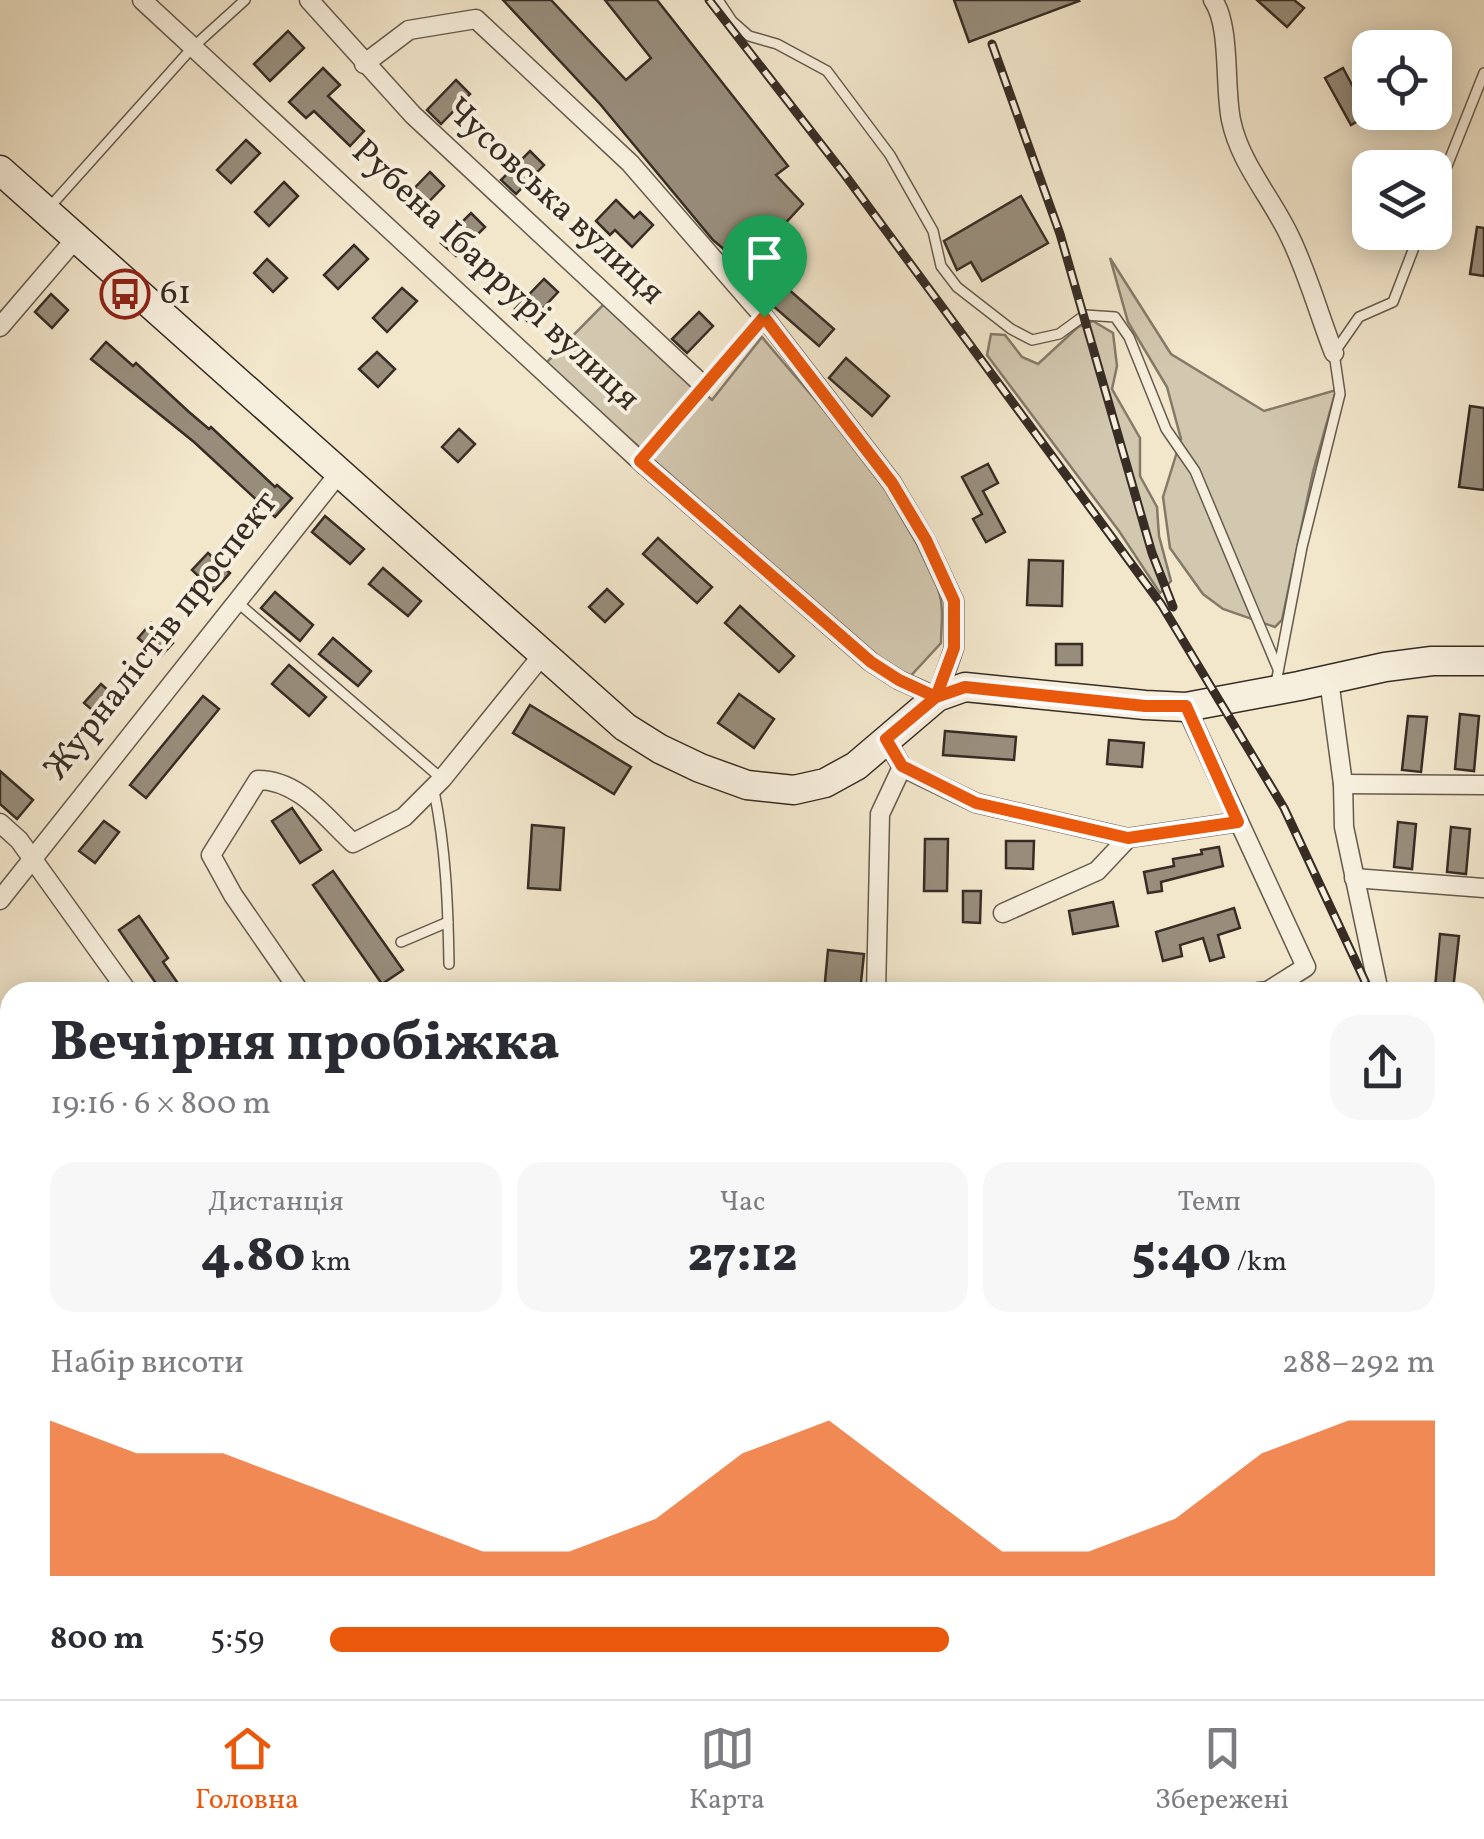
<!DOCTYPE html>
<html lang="uk">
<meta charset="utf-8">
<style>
body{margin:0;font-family:Vollkorn,serif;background:#f7f7f7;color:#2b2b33;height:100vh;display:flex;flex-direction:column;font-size:38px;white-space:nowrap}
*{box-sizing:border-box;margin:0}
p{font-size:32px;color:#7c7c81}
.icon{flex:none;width:55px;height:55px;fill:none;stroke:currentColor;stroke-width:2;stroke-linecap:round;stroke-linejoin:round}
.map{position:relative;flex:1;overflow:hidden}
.side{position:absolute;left:0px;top:982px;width:1485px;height:718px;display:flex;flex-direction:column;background:#fff;border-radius:30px 30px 0 0;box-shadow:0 5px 25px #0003}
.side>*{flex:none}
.tools{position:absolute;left:1352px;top:30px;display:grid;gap:20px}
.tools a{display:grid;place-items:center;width:100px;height:100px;border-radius:20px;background:#fff;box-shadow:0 5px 25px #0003;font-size:50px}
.pin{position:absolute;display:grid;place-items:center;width:85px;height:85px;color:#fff;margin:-102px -42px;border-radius:50% 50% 50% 0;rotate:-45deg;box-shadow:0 0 10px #0007}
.pin .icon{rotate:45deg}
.round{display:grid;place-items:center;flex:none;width:105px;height:105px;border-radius:30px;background:#f7f7f7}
.summary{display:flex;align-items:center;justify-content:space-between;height:170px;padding:0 50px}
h1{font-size:55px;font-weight:800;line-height:75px}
.stats{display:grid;grid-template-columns:repeat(3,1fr);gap:15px;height:170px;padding:10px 50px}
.stats div{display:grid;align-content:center;border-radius:25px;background:#f7f7f7;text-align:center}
.stats b{font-size:50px;font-weight:800}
.stats small{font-size:28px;font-weight:400}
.stats p{font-size:28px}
.chart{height:280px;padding:20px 50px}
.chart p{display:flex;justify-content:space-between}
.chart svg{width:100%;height:180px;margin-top:10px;fill:#ea580c;opacity:.7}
ul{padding:0 50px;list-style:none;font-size:32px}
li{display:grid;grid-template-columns:160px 120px 1fr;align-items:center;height:75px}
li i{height:25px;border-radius:12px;background:#ea580c}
.dock{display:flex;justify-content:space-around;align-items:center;height:140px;border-top:2px solid #e1e1e2;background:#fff;font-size:28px;color:#7c7c81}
.dock a{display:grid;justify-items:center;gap:5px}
.dock .current{color:#ea580c}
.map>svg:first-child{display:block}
.green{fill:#d2c7af;stroke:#847a6a;stroke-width:2.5}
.building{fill:#988d7b;stroke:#372d25;stroke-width:2.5}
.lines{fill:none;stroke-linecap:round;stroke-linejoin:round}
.service-casing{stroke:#665b4e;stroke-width:12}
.minor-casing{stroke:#665b4e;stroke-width:21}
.secondary-casing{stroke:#372d25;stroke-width:31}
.service{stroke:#f7efdd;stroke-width:9}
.minor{stroke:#f7efdd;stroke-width:18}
.secondary{stroke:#f7efdd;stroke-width:28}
.rail-casing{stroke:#372d25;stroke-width:9}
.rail{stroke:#f7efdd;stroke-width:5;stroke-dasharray:15;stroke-linecap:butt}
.route-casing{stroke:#fff;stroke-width:20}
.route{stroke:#ea580c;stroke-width:12}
.labels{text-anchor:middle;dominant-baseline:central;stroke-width:8;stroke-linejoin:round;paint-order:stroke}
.street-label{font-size:35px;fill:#372d25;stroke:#f7efdd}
.poi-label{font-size:35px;fill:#372d25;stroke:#f7efdd;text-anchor:start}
</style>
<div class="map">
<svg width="1484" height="1699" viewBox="0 0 1484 1699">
<rect width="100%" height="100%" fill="#f2e6cb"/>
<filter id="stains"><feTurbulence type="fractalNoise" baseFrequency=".002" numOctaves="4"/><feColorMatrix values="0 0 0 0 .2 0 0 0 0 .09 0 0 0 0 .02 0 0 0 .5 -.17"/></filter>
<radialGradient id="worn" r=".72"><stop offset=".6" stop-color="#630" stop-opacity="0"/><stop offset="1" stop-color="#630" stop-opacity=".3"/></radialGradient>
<g class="green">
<path d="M1110 258 1171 354 1264 411 1336 390 1313 472 1282 620 1275 627 1223 609 1203 594 1170 548 1163 497 1181 439 1167 387 1128 322Z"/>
<path d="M605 303 712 400 762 337C822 410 916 504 940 596 944 610 941 628 941 643L905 682 545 364Z"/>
<path d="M1093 321 1113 333 1117 366 1112 389 1140 438V476L1157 507 1159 536 1171 581 1160 593 1119 531 987 355 991 334 1005 335 1022 357 1038 364 1078 327Z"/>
</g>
<g class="building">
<path d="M503 0H551L626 80 651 58 605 0H657L788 166 776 175 803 204 745 267 713 240 600 104Z"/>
<path d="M954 0H1078L1079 1 969 42Z"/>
<path d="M1257 0H1294L1304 8 1287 27Z"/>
<path d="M288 31 304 48 270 81 254 64Z"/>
<path d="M323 68 340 85 328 96 364 131 350 146 314 111 306 118 289 102Z"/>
<path d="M1343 68 1368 115 1351 125 1325 78Z"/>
<path d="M456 80 470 94 441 124 427 110Z"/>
<path d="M246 140 260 153 231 183 217 170Z"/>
<path d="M530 151 544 165 516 194 501 180Z"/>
<path d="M430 172 444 186 415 216 401 202Z"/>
<path d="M284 182 298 196 269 226 255 212Z"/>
<path d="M1021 196 1048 243 982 281 971 262 957 270 944 241Z"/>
<path d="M616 200 634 218 640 212 653 225 632 247 615 230 610 235 596 221Z"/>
<path d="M471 213 485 227 456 256 441 243Z"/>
<path d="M1477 227 1484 228V276L1470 274Z"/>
<path d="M354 245 368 259 338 289 324 275Z"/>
<path d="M267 259 287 278 273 292 254 273Z"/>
<path d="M544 279 558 292 529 323 515 309Z"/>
<path d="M402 288 417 301 387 332 373 318Z"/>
<path d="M787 288 834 329 819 346 772 305Z"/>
<path d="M51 294 68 310 52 328 35 312Z"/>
<path d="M699 312 713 326 687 353 672 339Z"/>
<path d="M106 342 133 366 136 363 189 412 209 429 211 427 275 487 277 485 292 498 275 517 194 442 91 359Z"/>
<path d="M377 352 395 369 378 387 359 369Z"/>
<path d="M846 358 889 396 872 416 829 378Z"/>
<path d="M1470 406 1484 408V490L1459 487Z"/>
<path d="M459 429 475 444 458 462 442 447Z"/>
<path d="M988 464 998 483 983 491 1005 532 986 542 973 519 982 514 962 477Z"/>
<path d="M325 516 364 549 350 564 312 532Z"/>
<path d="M658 538 712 587 697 603 643 554Z"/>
<path d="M208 553 230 573 214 591 192 570Z"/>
<path d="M1029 560 1063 561 1062 606 1027 605Z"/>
<path d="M383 568 421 601 408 616 369 584Z"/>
<path d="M607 589 623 604 605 622 589 607Z"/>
<path d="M275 592 313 625 300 641 261 608Z"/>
<path d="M740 606 794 656 779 672 725 623Z"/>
<path d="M151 623 173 643 160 657 138 638Z"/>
<path d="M333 638 371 671 358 686 319 654Z"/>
<rect x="1056" y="644" width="26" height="21"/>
<path d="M289 665 326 697 309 716 272 684Z"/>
<path d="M101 684 122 703 105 721 84 703Z"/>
<path d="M739 694 774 719 754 748 718 723Z"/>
<path d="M203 696 219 709 146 798 130 785Z"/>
<path d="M530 705 631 767 614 794 513 733Z"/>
<path d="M1460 714 1479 716 1474 771 1455 769Z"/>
<path d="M1408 716 1427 717 1421 772 1402 770Z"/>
<path d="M945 731 1016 737 1014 760 943 755Z"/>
<path d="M1109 740 1144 743 1142 767 1107 764Z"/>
<path d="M0 771 33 800 17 819 0 804Z"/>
<path d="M292 808 321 850 300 863 272 821Z"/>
<path d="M104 821 119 832 95 863 79 851Z"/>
<path d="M1398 822 1416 824 1412 869 1394 867Z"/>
<path d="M532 825 564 828 560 890 528 888Z"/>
<path d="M1451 827 1470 829 1466 874 1447 872Z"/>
<path d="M925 839H948L947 891H924Z"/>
<path d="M1006 841H1034L1033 869 1006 868Z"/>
<path d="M1219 847 1223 866 1161 882 1162 891 1148 893 1144 872 1174 866 1173 859 1202 854 1201 850Z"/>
<path d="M333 871 403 970 382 984 313 885Z"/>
<path d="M963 891H981L980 923 963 922Z"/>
<path d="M1113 902 1118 926 1073 934 1069 911Z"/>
<path d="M1234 908 1240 928 1218 935 1224 957 1210 961 1203 938 1180 945 1182 956 1163 961 1156 932Z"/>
<path d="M139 916 168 958 163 962 184 992H162L119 930Z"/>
<path d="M1440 934 1459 936 1453 990 1435 988Z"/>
<path d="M828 950 864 954 860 992H824Z"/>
</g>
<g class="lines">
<g class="service-casing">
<g id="service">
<path d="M718 0 732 21 749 36 777 44 827 71 890 155 933 231 941 266 957 287 1011 329 1032 340 1059 334 1085 315 1115 317 1129 337 1166 429 1195 471 1278 669"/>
<path d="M1435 196 1484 73"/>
<path d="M47 210 192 48 245 0"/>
<path d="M640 461 764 317"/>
<path d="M237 602 442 779"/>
<path d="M1275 688 1302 547 1340 394 1334 353 1359 317 1393 302 1420 232"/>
<path d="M434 791C446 849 448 905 449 964"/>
<path d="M401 942 448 922"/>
<path d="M1278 1690 1299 1699"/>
<path d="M1090 1699 1094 1690"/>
</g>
</g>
<g class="minor-casing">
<g id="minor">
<path d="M142 0 640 461 871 662 899 680 937 697 954 648V601L926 541 892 483 764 317 630 163 476 19 409 30 364 64"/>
<path d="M309 0 413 115 703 385"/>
<path d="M1213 0C1231 26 1224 86 1231 120 1240 164 1272 198 1290 237 1308 274 1319 315 1334 353"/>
<path d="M0 327 77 237"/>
<path d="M1329 680 1343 784 1344 827 1379 992"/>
<path d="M1186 707 1306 967 1268 991 1258 992"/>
<path d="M886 739 902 767 976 803 1128 838 1238 822"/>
<path d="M1343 784 1484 785"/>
<path d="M0 823 19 840 128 992"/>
<path d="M1354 878 1484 888"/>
<path d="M0 900 340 472"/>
<path d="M1003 913 1097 871 1128 838"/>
<path d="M300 992 233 895 211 855 258 780C299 780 325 817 353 843L404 817 442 779 544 653"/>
<path d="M876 992 880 814 902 767"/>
<path d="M1475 1078 1484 1083"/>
</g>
</g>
<g class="secondary-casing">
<path id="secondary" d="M0 170 625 727 660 749 700 768 747 785 794 790 825 783 856 766 937 697 965 687 1145 705 1186 707 1299 686 1385 667 1432 661H1484"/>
</g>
<use href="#service" class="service"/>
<use href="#minor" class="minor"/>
<use href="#secondary" class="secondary"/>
<g class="rail-casing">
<g id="rail">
<path d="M709 0 845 175 1161 604 1284 808 1370 992"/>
<path d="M992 44 1060 234 1152 553 1173 607"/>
<path d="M1475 1197 1484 1207"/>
</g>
</g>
<use href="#rail" class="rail"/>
</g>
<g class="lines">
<g class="route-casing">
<path id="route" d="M764 317 892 483 926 540 954 601V648L936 697 886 739 902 766 976 803 1128 838 1238 822 1186 706H1145L965 687 936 697 899 680 871 662 640 461 764 317"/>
</g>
<use href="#route" class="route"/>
</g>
<defs>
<g id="bus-ring" transform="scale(2.5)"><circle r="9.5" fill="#f7efdd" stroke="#8f2418" stroke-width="1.5"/><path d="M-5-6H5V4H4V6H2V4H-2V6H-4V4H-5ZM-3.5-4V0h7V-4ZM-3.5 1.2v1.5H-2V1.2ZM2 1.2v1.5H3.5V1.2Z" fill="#8f2418"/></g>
</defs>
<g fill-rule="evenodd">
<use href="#bus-ring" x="125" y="294"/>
</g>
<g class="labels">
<g class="street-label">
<text transform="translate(554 202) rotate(43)">Чусовська вулиця</text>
<text transform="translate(495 276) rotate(43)">Рубена Ібаррурі вулиця</text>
<text transform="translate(162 636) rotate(-52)">Журналістів проспект</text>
</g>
<g class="poi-label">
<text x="160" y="294">61</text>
</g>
</g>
<rect width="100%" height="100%" filter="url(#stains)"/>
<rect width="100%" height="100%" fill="url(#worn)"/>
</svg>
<div class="tools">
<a><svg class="icon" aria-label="locate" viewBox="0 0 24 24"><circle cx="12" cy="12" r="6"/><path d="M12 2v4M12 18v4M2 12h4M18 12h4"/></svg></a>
<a><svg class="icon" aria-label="layers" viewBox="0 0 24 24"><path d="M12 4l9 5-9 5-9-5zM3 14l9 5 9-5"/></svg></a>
</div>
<div class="pin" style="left:764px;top:317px;background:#1e9e55"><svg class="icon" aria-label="arrive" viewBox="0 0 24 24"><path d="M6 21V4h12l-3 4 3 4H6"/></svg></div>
<section class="side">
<div class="summary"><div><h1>Вечірня пробіжка</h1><p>19:16 · 6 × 800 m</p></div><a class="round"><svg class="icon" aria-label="share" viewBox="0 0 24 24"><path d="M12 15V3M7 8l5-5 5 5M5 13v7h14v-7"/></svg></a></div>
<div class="stats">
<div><p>Дистанція</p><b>4.80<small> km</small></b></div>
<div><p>Час</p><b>27:12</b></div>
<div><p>Темп</p><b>5:40<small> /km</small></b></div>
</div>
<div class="chart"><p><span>Набір висоти</span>288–292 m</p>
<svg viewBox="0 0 160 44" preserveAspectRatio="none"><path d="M0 44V6L10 14L20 14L30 22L40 30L50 38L60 38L70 30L80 14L90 6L100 22L110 38L120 38L130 30L140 14L150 6L160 6V44z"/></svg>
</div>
<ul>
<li><b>800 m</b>5:59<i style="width:56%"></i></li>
</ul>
</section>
</div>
<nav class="dock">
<a class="current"><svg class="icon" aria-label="home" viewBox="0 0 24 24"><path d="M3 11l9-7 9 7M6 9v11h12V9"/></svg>Головна</a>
<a><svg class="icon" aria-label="map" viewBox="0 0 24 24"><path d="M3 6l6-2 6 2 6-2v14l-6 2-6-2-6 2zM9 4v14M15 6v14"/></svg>Карта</a>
<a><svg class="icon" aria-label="saved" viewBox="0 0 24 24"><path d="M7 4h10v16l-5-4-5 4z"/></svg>Збережені</a>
</nav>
